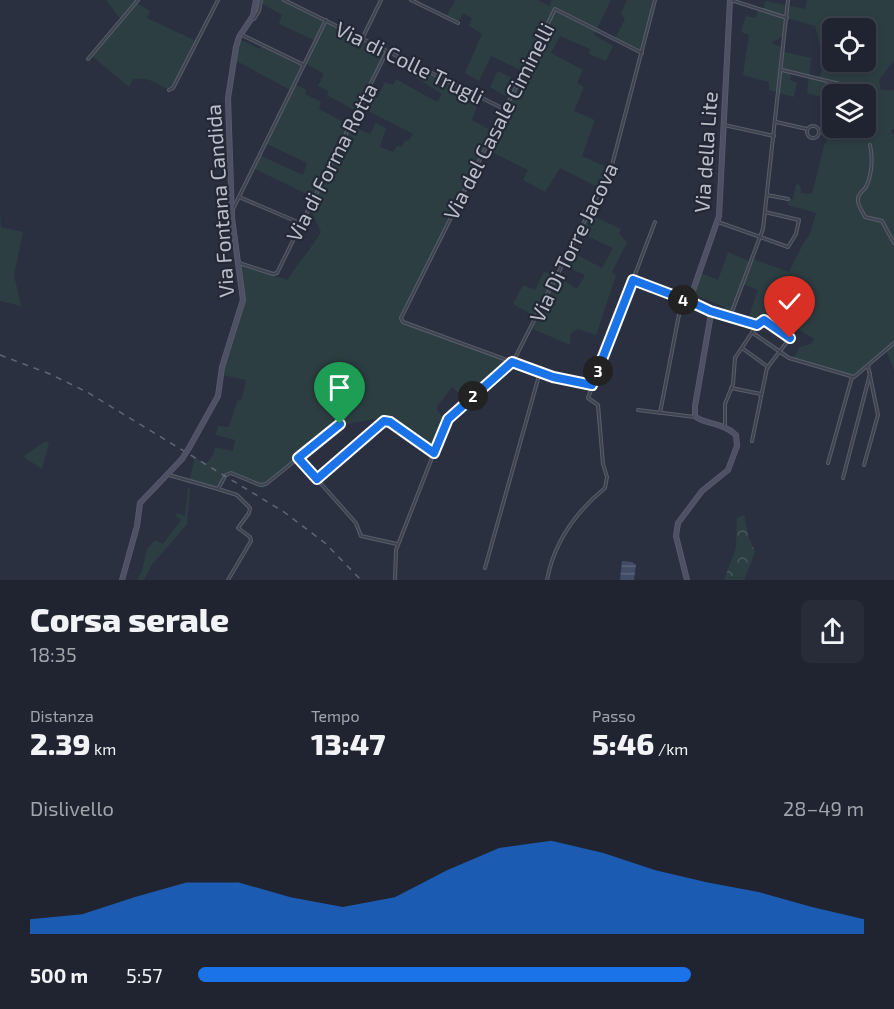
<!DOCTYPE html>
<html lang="it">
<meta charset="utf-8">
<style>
body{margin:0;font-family:"Exo 2",sans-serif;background:#282c38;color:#f1f3f6;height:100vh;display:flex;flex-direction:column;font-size:22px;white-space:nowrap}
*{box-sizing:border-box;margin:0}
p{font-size:20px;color:#a2a4ab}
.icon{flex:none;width:33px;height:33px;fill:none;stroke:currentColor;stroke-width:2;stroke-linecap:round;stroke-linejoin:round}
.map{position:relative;height:580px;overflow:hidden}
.side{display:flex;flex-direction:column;background:#202430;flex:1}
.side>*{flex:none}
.controls{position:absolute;left:822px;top:18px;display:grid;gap:12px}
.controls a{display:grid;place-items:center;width:54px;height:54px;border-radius:9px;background:#202430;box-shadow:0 3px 9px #0003,0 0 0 2px #3d414c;font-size:30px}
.pin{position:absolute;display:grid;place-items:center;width:51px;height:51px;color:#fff;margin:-62px -26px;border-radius:50% 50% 50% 0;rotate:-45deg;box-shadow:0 0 6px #0007}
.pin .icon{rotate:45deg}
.km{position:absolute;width:30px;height:30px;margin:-15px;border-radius:50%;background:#222;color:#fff;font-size:16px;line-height:30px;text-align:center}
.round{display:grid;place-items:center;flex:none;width:63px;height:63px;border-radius:9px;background:#282c38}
.summary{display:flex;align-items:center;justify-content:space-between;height:102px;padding:0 30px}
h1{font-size:33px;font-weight:800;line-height:45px}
.figures{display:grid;grid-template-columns:repeat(3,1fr);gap:9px;height:102px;padding:6px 30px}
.figures div{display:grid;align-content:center}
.figures b{font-size:30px;font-weight:800}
.figures small{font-size:16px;font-weight:400}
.figures p{font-size:16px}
.chart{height:168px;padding:12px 30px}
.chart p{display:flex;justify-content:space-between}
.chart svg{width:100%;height:108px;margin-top:6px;fill:#1a73e8;opacity:.7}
ul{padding:0 30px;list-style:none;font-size:20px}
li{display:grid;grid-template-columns:96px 72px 1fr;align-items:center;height:45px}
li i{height:15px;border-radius:8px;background:#1a73e8}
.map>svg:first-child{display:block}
.green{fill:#2d3e42;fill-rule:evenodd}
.forest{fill:url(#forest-crowns)}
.water{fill:url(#water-rules)}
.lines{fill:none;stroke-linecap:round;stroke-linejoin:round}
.street-casing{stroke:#595e6b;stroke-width:4}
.secondary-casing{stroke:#595e6b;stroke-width:6}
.street{stroke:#3e4350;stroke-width:2}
.secondary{stroke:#4d5163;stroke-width:4.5}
.rail{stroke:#616677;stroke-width:1.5;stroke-dasharray:6 6;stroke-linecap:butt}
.secondary-bridge-casing{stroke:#595e6b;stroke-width:6;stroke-linecap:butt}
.secondary-bridge{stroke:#4d5163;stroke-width:4.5}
.route-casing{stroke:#fff;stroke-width:12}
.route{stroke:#1a73e8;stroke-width:8}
.labels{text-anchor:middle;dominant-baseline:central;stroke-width:4.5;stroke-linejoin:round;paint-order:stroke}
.street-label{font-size:21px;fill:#bbbfca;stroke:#232836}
</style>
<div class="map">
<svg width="894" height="580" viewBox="0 0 894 580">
<defs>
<pattern id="forest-crowns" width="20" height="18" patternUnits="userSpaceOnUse" patternTransform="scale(1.5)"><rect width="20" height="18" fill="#2d3e42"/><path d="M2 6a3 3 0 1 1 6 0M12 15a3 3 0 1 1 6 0" fill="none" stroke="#4a585c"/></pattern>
<pattern id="water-rules" width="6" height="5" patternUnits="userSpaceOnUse" patternTransform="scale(1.5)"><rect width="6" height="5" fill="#424c67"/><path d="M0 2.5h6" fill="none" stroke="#5b647b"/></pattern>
</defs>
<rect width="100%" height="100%" fill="#2a3040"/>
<g class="green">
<path d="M106 0H138L129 12 137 3 150 11 147 18 196 41 172 89C163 89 157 82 149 80 144 78 138 79 133 79L129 87 92 56 121 20Z"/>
<path d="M261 0H284L387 51 366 92 377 98 385 82 393 85 396 79 437 102 442 94 415 77 419 67 481 97 472 120 492 131 509 98 490 87 498 71 518 81 523 71 491 56 479 81 465 73 482 34 469 26 472 18 463 13 458 23 446 17 455 0H538L549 6 552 0H611L594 35 613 46 606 61 589 54 590 49 560 36 551 53 583 70 577 83 584 87 574 111 595 120 582 156 611 169 601 189 560 168 545 192 523 180 528 170 484 148 401 317 403 322 512 361 467 401 452 387 436 408 445 421 434 451 385 418C369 420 350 422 335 429L263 488 229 474 219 491 189 482 195 458 206 464 213 455 215 447 233 451 235 440 216 435 218 426 229 427 237 401 242 399 246 380 218 374 240 298 236 262 287 280C298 263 311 249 321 232L313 214 307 210 313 197 253 168 259 155 303 175 307 163 265 143 292 91 233 59 239 39 260 49 262 45 304 65 295 84 306 90 305 94 321 102 319 109 349 125 370 134 376 123 386 128 380 147 393 152 397 146 401 147 405 141 409 140 413 134 359 106 356 111 327 95 328 91 318 86 324 74 305 63 316 41 279 24 282 15 261 3Z"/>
<path d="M627 0H655L642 53 615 39 625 19 621 13Z"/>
<path d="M807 0H894V60L879 80 881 90H894V129L891 130 894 138V371L887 352 856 377H852L793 359 800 347 811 344 814 339 771 312 757 325 747 322 758 290 743 284 730 317 723 315 725 307 690 293 699 272 718 280 728 252 751 262 753 259 789 272 803 244 810 234 816 213 788 205V199H793L796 184 800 185 801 193 812 194 824 146 834 128H866V94H832V100L807 93 809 77 791 73 790 80 797 83 794 97 769 90V82L743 75 749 35 741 32 746 16 756 18 758 9 764 10 765 1 805 9ZM787 18 815 26 820 46 832 49V28H866V62H845L844 65 824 61 819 79 809 76 811 58 784 52V48L771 43 785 35Z"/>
<path d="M0 210 1 227 23 232 14 275 21 306 0 301Z"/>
<path d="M589 214 621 229 619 234 627 242 612 272 616 275 596 335 578 329 571 333 570 345 533 329 536 317 513 304 523 285 535 290 544 272 554 274 577 289 585 275 563 265 572 252 602 268 613 248 579 232Z"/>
<path d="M46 441 49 443 42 469 25 458V455Z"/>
<path d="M188 488H190L187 524 151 566 144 580H137L142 571 147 549 155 540 163 544 181 520 176 516 177 513 185 516Z"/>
</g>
<path class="forest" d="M744 515 749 538 755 552 744 580H724L736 548 737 518Z"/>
<path class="water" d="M622 561 632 562 636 565 634 580H620Z"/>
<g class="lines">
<g class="street-casing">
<g id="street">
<path d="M284 0 504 109"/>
<path d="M411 0 458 23"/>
<path d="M731 0 787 18"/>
<path d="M251 19H254L259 11 261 0"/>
<path d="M242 35 304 65"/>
<path d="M362 39 381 0"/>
<path d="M88 59 138 0"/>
<path d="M782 70 844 85"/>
<path d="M169 90 173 88 218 0"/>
<path d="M776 122 807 129"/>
<path d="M724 125 774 136"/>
<circle cx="813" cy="132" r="6"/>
<path d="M870 145C873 157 872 175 866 187 863 191 858 194 858 199 857 205 863 212 865 217L882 221 894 243"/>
<path d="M767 195 788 199"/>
<path d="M239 197 300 223"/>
<path d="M233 209 326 20"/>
<path d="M718 222 788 247 796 234 799 220 765 212"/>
<path d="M239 263 273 274 277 273 387 51"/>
<path d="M633 280 689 302"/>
<path d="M711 311 757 325"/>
<path d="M730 317 763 229 788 0"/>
<path d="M753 333 789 358 854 377 894 343"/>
<path d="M742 348 768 367"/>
<path d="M592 385 551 376 403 322 401 318 555 9 642 53"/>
<path d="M731 388 761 394"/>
<path d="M638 410 695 417"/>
<path d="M660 413 682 299"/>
<path d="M725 427V404L733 384 735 358 757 325 764 320 790 338 767 368 752 441"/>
<path d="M298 458 356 523 361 536 397 544"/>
<path d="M828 463 852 377"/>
<path d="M864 465 878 415 868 366"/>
<path d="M169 475 218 489 224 478"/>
<path d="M226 475 231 473 260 485 266 484 338 426 360 394"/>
<path d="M843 478 870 374"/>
<path d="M317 479 384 421 390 422 433 452"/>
<path d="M218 489 237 495 250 508 249 513 238 528 250 537 251 541 228 580"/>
<path d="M485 568 540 372"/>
<path d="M395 580 396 550 446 422 516 356 611 169 655 0"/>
<path d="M547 580C554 542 577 511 605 488L607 477 603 464 598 405 588 398 655 222"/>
</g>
</g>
<g class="secondary-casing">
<g id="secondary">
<path d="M189 448 218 396 222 367 243 300 232 218 228 98 236 47 239 37 253 16 256 0"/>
<path d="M122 580 137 526 140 503 182 459"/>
<path d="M687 580 676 536 678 523 702 491 728 470 737 446 736 435C723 422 702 424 695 416V406L711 314 710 311 693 303 690 299 719 216 730 0"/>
</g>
</g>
<use href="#street" class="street"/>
<use href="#secondary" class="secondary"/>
<path class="rail" d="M0 355 50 374 87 392 284 512 325 543 361 580"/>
<g class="secondary-bridge-casing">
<path id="secondary-bridge" d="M182 459 189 448"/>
</g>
<use href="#secondary-bridge" class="secondary-bridge"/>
</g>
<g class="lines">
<g class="route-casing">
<path id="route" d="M340 424 298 458 317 479 384 421 390 422 434 453 448 419 512 362 553 377 592 385 633 280 691 302 710 311 757 325 764 320 790 338"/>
</g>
<use href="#route" class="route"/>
</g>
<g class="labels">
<g class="street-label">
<text transform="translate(410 62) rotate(26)">Via di Colle Trugli</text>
<text transform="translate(498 121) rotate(-63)">Via del Casale Ciminelli</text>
<text transform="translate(705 152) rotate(-86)">Via della Lite</text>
<text transform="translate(331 162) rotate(-63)">Via di Forma Rotta</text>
<text transform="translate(219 201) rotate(-94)">Via Fontana Candida</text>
<text transform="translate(573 242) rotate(-64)">Via Di Torre Jacova</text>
</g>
</g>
</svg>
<div class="controls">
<a><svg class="icon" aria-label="locate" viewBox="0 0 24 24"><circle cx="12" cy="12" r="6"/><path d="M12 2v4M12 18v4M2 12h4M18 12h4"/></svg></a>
<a><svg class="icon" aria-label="layers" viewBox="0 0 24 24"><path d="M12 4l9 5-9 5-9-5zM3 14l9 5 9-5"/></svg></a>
</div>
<div class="pin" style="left:340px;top:424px;background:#1e9e55"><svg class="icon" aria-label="arrive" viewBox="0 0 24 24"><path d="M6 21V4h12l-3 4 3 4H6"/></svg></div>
<div class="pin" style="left:790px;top:338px;background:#d93025"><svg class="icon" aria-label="check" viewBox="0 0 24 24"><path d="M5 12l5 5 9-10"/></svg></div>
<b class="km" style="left:473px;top:396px">2</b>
<b class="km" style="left:598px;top:371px">3</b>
<b class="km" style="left:683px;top:300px">4</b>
</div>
<section class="side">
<div class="summary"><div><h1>Corsa serale</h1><p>18:35</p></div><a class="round"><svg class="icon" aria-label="share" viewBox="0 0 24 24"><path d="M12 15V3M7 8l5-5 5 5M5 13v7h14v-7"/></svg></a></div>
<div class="figures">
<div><p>Distanza</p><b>2.39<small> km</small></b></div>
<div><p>Tempo</p><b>13:47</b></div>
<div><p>Passo</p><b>5:46<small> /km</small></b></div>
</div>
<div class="chart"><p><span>Dislivello</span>28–49 m</p>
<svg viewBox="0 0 160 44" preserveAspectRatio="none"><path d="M0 44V38L10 36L20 29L30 23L40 23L50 29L60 33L70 29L80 18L90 9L100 6L110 11L120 18L130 23L140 27L150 33L160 38V44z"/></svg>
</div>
<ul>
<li><b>500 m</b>5:57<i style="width:74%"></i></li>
</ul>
</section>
